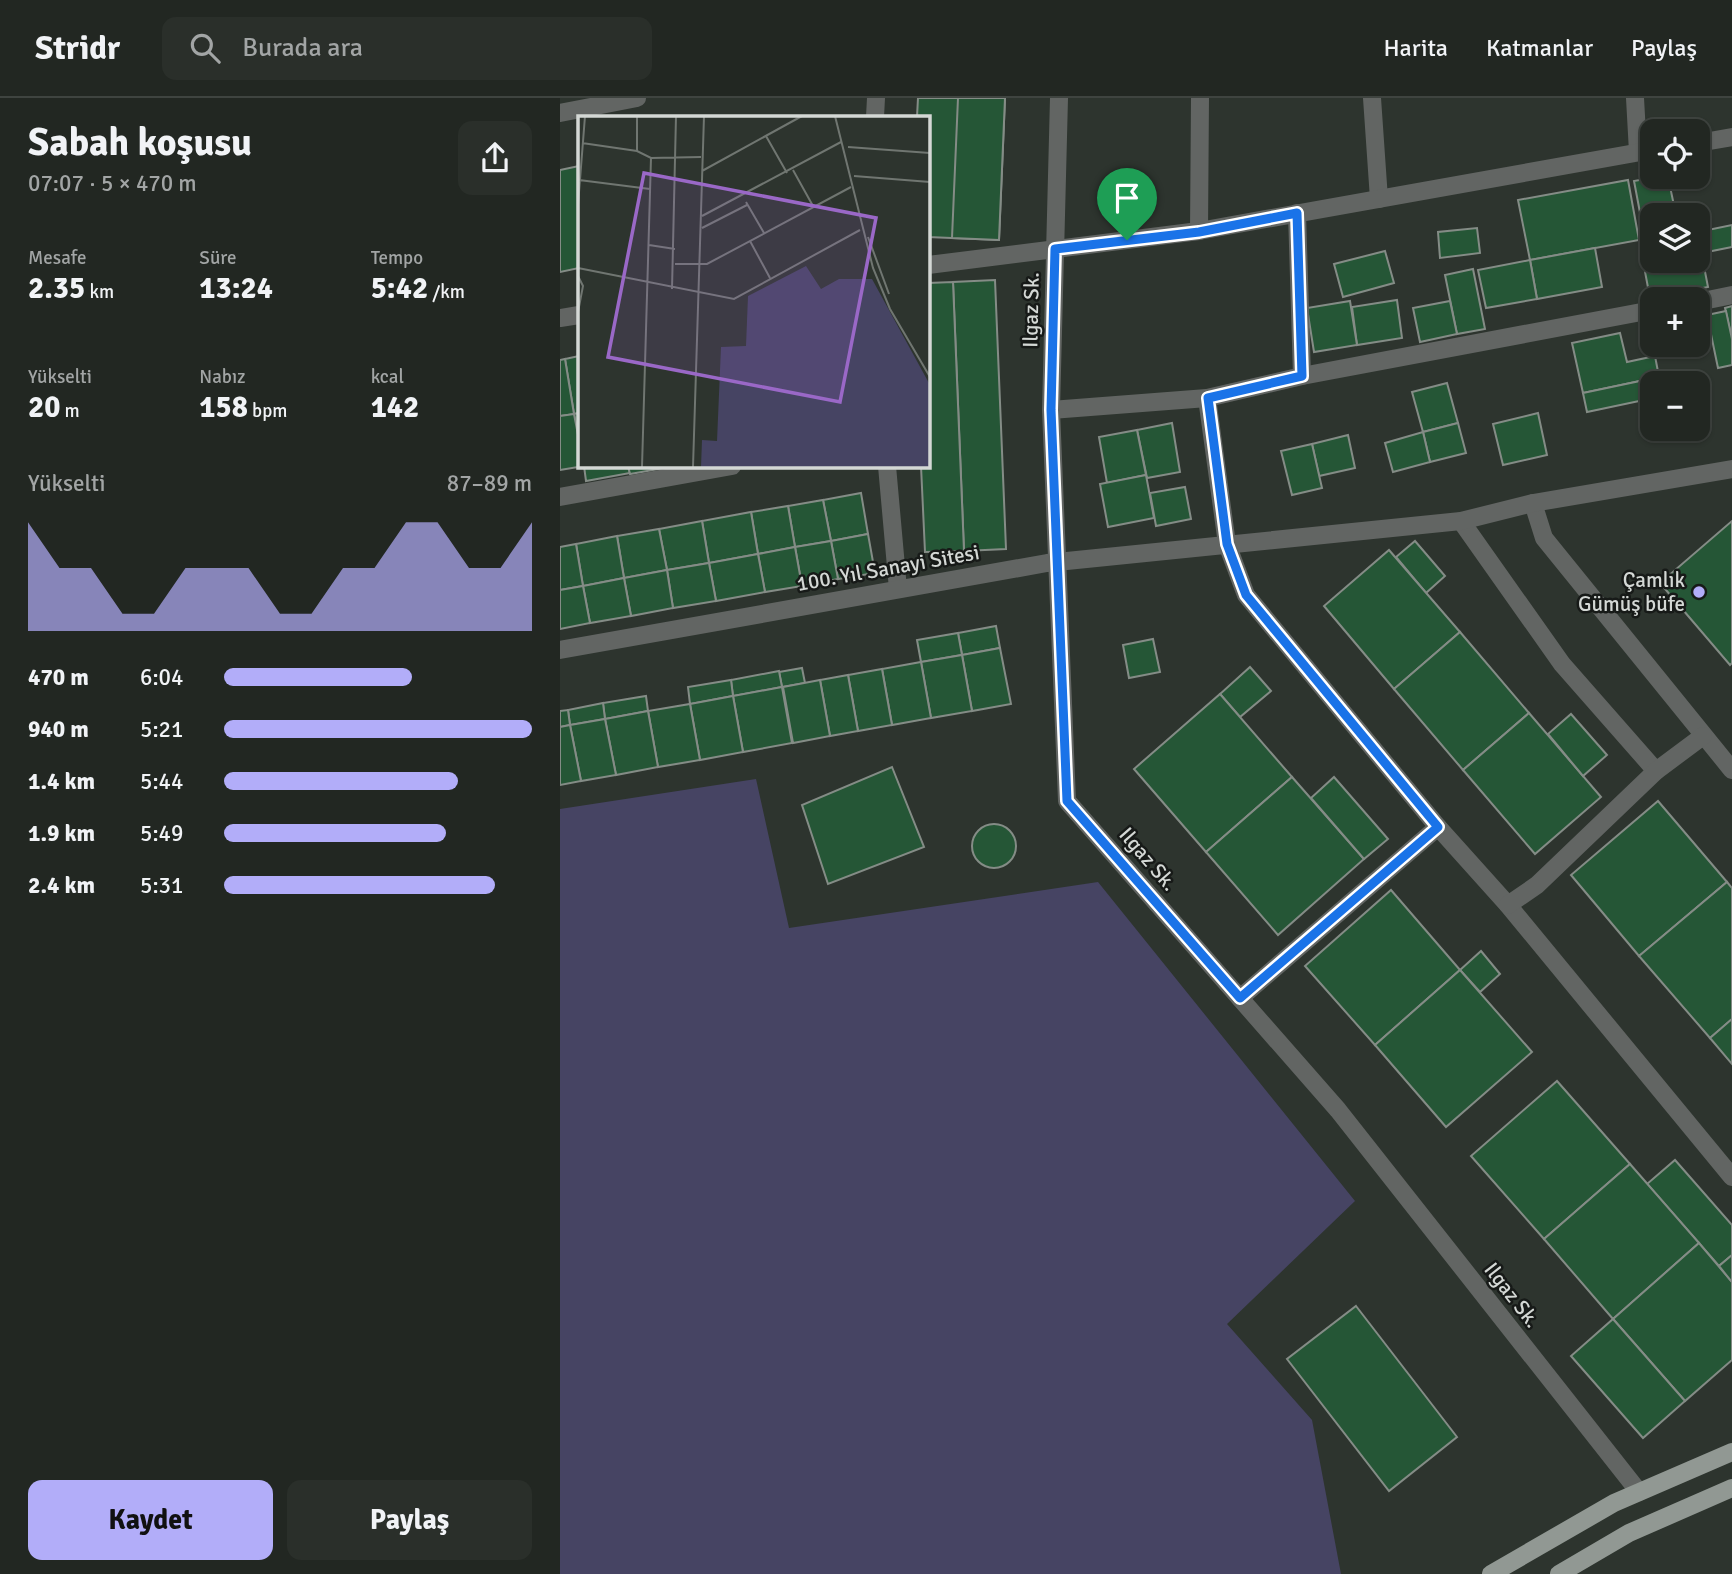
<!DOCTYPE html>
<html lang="tr">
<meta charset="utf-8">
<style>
body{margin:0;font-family:Signika,sans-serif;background:#2a2f2a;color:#f1f3f6;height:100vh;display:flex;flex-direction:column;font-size:26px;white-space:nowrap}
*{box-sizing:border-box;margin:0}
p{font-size:23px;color:#a2a5a5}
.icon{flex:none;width:38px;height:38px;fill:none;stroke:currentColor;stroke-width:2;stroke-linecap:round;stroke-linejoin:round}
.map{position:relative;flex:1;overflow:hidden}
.panel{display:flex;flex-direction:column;background:#222722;width:560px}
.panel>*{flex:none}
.buttons{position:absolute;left:1080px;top:21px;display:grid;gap:14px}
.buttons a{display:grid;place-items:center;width:70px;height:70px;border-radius:14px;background:#222722;box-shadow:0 2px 5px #0004,0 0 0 2px #3f4440;font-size:35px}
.pin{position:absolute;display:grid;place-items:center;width:60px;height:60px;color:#fff;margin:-72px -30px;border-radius:50% 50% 50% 0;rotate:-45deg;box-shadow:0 0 7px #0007}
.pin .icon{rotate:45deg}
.round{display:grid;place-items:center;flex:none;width:74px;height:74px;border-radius:14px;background:#2a2f2a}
.headline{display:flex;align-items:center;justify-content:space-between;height:119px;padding:0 28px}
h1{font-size:38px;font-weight:800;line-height:52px}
.figures{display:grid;grid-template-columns:repeat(3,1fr);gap:10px;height:119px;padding:7px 28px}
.figures div{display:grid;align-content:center}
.figures b{font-size:30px;font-weight:800}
.figures small{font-size:19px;font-weight:400}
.figures p{font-size:19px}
.chart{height:196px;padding:14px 28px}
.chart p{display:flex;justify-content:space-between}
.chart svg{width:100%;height:126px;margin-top:7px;fill:#b2adf9;opacity:.7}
.action{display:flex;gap:14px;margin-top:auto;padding:14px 28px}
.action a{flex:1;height:80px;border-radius:14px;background:#b2adf9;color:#111;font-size:28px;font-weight:800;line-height:80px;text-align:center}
.action a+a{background:#2a2f2a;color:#f1f3f6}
ul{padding:0 28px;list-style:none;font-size:23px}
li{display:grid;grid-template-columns:112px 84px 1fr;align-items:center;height:52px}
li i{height:18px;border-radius:9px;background:#b2adf9}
header{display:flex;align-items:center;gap:42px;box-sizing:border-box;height:98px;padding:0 35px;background:#222722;border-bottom:2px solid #3f4440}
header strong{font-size:33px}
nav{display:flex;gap:38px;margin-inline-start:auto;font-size:24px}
.search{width:490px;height:63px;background:#2a2f2a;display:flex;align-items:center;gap:18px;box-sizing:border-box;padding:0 24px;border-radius:14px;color:#a2a5a5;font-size:26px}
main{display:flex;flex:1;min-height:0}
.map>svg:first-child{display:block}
.green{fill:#464463}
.building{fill:#255636;stroke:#848c86;stroke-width:2}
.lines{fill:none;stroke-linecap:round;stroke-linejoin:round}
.minor{stroke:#626563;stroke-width:18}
.major{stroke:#919893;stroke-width:18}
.route-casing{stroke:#fff;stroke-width:14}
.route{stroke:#1a73e8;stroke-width:9}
.poi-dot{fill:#b2adf9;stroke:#171a18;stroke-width:2.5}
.labels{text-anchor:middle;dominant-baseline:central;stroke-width:5;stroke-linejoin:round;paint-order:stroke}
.street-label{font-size:21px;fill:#d4d8d5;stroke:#171a18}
.poi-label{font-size:21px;fill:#d4d8d5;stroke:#171a18;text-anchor:end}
.inset-road{fill:none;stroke:#707671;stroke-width:2}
.view{fill:#9a68c7;fill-opacity:0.15;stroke:#9a68c7;stroke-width:3.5}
.inset-edge{fill:none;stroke:#d4d8d5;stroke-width:3.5}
</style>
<header>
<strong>Stridr</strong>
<div class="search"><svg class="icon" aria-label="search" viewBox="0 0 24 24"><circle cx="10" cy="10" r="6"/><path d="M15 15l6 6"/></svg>Burada ara</div>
<nav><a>Harita</a><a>Katmanlar</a><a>Paylaş</a></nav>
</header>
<main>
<section class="panel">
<div class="headline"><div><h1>Sabah koşusu</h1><p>07:07 · 5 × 470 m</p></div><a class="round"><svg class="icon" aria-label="share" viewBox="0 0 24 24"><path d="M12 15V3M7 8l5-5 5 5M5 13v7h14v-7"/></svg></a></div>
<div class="figures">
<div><p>Mesafe</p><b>2.35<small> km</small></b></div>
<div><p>Süre</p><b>13:24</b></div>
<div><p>Tempo</p><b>5:42<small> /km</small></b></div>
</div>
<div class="figures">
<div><p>Yükselti</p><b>20<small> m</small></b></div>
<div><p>Nabız</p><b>158<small> bpm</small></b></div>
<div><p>kcal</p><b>142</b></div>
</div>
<div class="chart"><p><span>Yükselti</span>87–89 m</p>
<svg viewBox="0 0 160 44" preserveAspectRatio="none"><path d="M0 44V6L10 22L20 22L30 38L40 38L50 22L60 22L70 22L80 38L90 38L100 22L110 22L120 6L130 6L140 22L150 22L160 6V44z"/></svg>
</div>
<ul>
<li><b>470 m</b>6:04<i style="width:61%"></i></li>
<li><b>940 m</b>5:21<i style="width:100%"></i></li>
<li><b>1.4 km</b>5:44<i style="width:76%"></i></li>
<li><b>1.9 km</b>5:49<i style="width:72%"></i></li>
<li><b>2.4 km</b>5:31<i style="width:88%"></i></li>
</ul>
<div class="action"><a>Kaydet</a><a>Paylaş</a></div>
</section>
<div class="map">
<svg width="1172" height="1476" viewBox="0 0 1172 1476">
<rect width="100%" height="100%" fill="#2d342e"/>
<path class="green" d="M196 681 229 830 538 784 795 1103 667 1226 752 1322 781 1476H0V711Z"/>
<g class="building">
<path d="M358 0H445L439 142 368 139V19H357Z"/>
<path d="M398 0H445L439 142 392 140Z"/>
<path d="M19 68V170L0 174V72Z"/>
<path d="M1096 79H1108L1116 117H1092V140L1085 141 1074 83Z"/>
<path d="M1068 82 1079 142 970 162 958 102Z"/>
<path d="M1172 127V149L1147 154 1143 133Z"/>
<path d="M917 130 920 155 880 160 878 134Z"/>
<path d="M1138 138 1148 189 1090 200 1079 142 1092 140V163H1138Z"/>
<path d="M1035 150 1042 189 977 201 970 162Z"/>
<path d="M825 153 834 185 783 199 774 166Z"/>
<path d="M970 162 977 201 926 210 918 172Z"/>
<path d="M913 171 925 231 897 236 885 177Z"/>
<path d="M435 182 446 451 404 453 393 184Z"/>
<path d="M393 184 404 453 365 454 361 368H368V185Z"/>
<path d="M837 202 842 240 797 247 792 209Z"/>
<path d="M790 203 797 247 754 254 747 210Z"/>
<path d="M890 203 897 236 860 244 853 210Z"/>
<path d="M1172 208V241L1165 210Z"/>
<path d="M1166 213 1172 241V267L1158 270 1147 217Z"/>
<path d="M1060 235 1067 264 1095 258 1099 279 1023 295 1012 245Z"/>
<path d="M19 258V315L14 316 5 261Z"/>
<path d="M5 261 14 316 0 318V262Z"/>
<path d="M1080 283 1084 302 1027 314 1023 295Z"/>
<path d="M887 285 898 325 863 334 852 294Z"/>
<path d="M19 315V342L14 316Z"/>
<path d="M978 315 987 357 943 367 933 326Z"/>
<path d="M14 316 19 342V368H24L0 372V318Z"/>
<path d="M612 325 620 374 587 380 577 332Z"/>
<path d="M898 325 906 355 870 364 863 334Z"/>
<path d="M577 332 586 377 547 385 539 339Z"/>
<path d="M863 334 870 364 833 374 825 345Z"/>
<path d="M788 337 795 370 759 378 752 346Z"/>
<path d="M752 346 762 390 732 397 721 353Z"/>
<path d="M24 368H68L70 375 26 383Z"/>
<path d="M68 368H110V369L70 376Z"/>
<path d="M586 377 594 420 548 429 540 386Z"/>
<path d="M625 389 631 421 596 428 590 395Z"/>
<path d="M301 395 308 436 271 443 263 402Z"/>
<path d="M263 402 271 443 235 449 228 408Z"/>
<path d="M228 408 235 449 198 456 191 414Z"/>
<path d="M191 414 198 456 149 465 142 423Z"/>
<path d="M142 423 149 465 107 472 99 431Z"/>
<path d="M1172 423V565L1170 567 1100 485Z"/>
<path d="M99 431 107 472 64 480 57 438Z"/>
<path d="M308 436 315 475 278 481 271 443Z"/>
<path d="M57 438 64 480 23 488 16 446Z"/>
<path d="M271 443 278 481 242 488 235 449Z"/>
<path d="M855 443 885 478 866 495 836 459Z"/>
<path d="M16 446 23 488 0 492V449Z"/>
<path d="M235 449 242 488 205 494 198 456Z"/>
<path d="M829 452 900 534 834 591 764 508Z"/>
<path d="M198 456 205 494 156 503 149 465Z"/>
<path d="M149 465 156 503 113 510 107 472Z"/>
<path d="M107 472 113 510 71 518 64 480Z"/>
<path d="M64 480 71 518 30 525 23 488Z"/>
<path d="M23 488 30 525 0 531V492Z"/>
<path d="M436 528 440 550 402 557 398 535Z"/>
<path d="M900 534 969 615 903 672 834 591Z"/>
<path d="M398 535 402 557 361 564 357 542Z"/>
<path d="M593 541 600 574 569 580 563 547Z"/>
<path d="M440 550 451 606 412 613 402 557Z"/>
<path d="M402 557 412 613 371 620 361 564Z"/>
<path d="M361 564 371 620 332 627 322 571Z"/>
<path d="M690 569 711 593 680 619 660 596Z"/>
<path d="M242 570 245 585 222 589 219 574Z"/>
<path d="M322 571 332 627 298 633 288 577Z"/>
<path d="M219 573 222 589 173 598 171 582Z"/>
<path d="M288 577 298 633 270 638 260 582Z"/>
<path d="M171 582 173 598 130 606 128 589Z"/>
<path d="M260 582 270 638 233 645 223 589Z"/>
<path d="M222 589 232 645 183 654 173 598Z"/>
<path d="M660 596 732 679 646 754 574 671Z"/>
<path d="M86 598 88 613 45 621 43 605Z"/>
<path d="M173 598 183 654 140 662 130 606Z"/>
<path d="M43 605 45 621 10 627 8 612Z"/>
<path d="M130 606 140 662 98 669 88 613Z"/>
<path d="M8 612 10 627 0 629V613Z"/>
<path d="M88 613 98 669 56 677 45 621Z"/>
<path d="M969 615 1041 699 975 756 903 672Z"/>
<path d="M1011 616 1047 657 1023 678 988 636Z"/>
<path d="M45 621 56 677 21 683 10 627Z"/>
<path d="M10 627 21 683 0 687V629Z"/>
<path d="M332 669 364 749 268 786 242 707Z"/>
<path d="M732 679 804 761 718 837 646 754Z"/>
<path d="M774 679 828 741 804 761 751 700Z"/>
<path d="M1098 703 1167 784 1079 858 1011 777Z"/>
<circle cx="434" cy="748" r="22"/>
<path d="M1167 784 1172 790V921L1150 940 1079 858Z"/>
<path d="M831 792 900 872 815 947 745 868Z"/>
<path d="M921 853 940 876 920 894 900 872Z"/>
<path d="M900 872 972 954 886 1029 815 947Z"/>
<path d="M1172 921V966L1150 940Z"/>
<path d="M997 983 1070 1066 984 1141 911 1058Z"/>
<path d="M1115 1062 1172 1127V1157L1159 1168 1087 1086Z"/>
<path d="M1070 1066 1139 1145 1053 1221 984 1141Z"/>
<path d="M1139 1145 1172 1184V1262L1125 1303 1053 1221Z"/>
<path d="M1172 1157V1184L1159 1168Z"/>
<path d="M796 1208 897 1339 829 1393 727 1261Z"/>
<path d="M1053 1221 1125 1303 1083 1340 1011 1258Z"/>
</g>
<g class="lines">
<g class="minor">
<path d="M499 0 491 312 507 703 778 1012 1079 1394"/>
<path d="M812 0 819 101"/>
<path d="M1075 0 1078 54"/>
<path d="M0 15 77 0"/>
<path d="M315 19 316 0"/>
<path d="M1138 45 1172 39"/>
<path d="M737 115 742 278"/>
<path d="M639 133 640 0"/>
<path d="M368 167 639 133 1092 52"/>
<path d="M1138 204 1172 197"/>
<path d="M0 220 19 217"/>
<path d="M647 300 667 446 686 497 878 729 948 807 1172 1079"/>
<path d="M491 312 647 300 742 278 1092 212"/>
<path d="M327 368 338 491"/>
<path d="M0 399 172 368"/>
<path d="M973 405 984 440 1172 672"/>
<path d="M901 423 1002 566 1096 673"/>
<path d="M0 552 487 465 901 423 973 405 1172 371"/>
<path d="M948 807 977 787 1096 673 1143 638"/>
<path d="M680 900 878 729"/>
</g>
<g class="major">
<path d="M931 1476 1054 1405 1172 1354"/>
<path d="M999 1476 1069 1435 1172 1390"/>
</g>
</g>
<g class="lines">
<g class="route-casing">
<path id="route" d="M737 115 742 278 648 300 667 446 686 497 878 729 680 900 507 703 491 312 495 151 639 134Z"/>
</g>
<use href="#route" class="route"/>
</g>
<circle class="poi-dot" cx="1139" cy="494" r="7"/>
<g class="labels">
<g class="street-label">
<text transform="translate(471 212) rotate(-89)">Ilgaz Sk.</text>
<text transform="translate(328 470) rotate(-10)">100. Yıl Sanayi Sitesi</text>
<text transform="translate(588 761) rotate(49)">Ilgaz Sk.</text>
<text transform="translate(952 1197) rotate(52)">Ilgaz Sk.</text>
</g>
<g class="poi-label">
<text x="1125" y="482">Çamlık<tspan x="1125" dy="24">Gümüş büfe</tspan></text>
</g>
</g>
<g transform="translate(18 18)">
<rect width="352" height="352" fill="#2d342e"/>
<path d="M228 150 243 173 261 163H294L352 269V351H123L124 324 139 325 143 231 168 230 170 180Z" fill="#464463"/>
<path class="inset-road" d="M257 0 295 152 312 193 352 261M188 20 209 57M4 27 59 35 73 42 123 41M270 31 352 37M59 35V0M215 54 235 90M124 55 224 0M276 60 352 66M1 64 72 73M168 86 186 117M0 89 7 0M124 100 263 26M124 112 169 89M290 121 311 178M172 125 192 162M71 129 97 133M97 148H129L273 71M0 152 156 183 282 114M0 160 5 170 0 196M94 173 98 0M64 351 73 42M115 351 126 0"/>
<path class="view" d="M66 57 298 102 262 286 30 241Z"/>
<rect width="352" height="352" class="inset-edge"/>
</g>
</svg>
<div class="buttons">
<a><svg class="icon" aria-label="locate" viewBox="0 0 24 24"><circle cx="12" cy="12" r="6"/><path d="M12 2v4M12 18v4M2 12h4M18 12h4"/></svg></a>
<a><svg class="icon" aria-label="layers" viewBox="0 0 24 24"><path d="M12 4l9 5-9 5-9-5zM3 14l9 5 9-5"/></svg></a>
<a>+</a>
<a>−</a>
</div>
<div class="pin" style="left:567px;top:142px;background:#1e9e55"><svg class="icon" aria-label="arrive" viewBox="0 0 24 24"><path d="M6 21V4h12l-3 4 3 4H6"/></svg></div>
</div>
</main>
